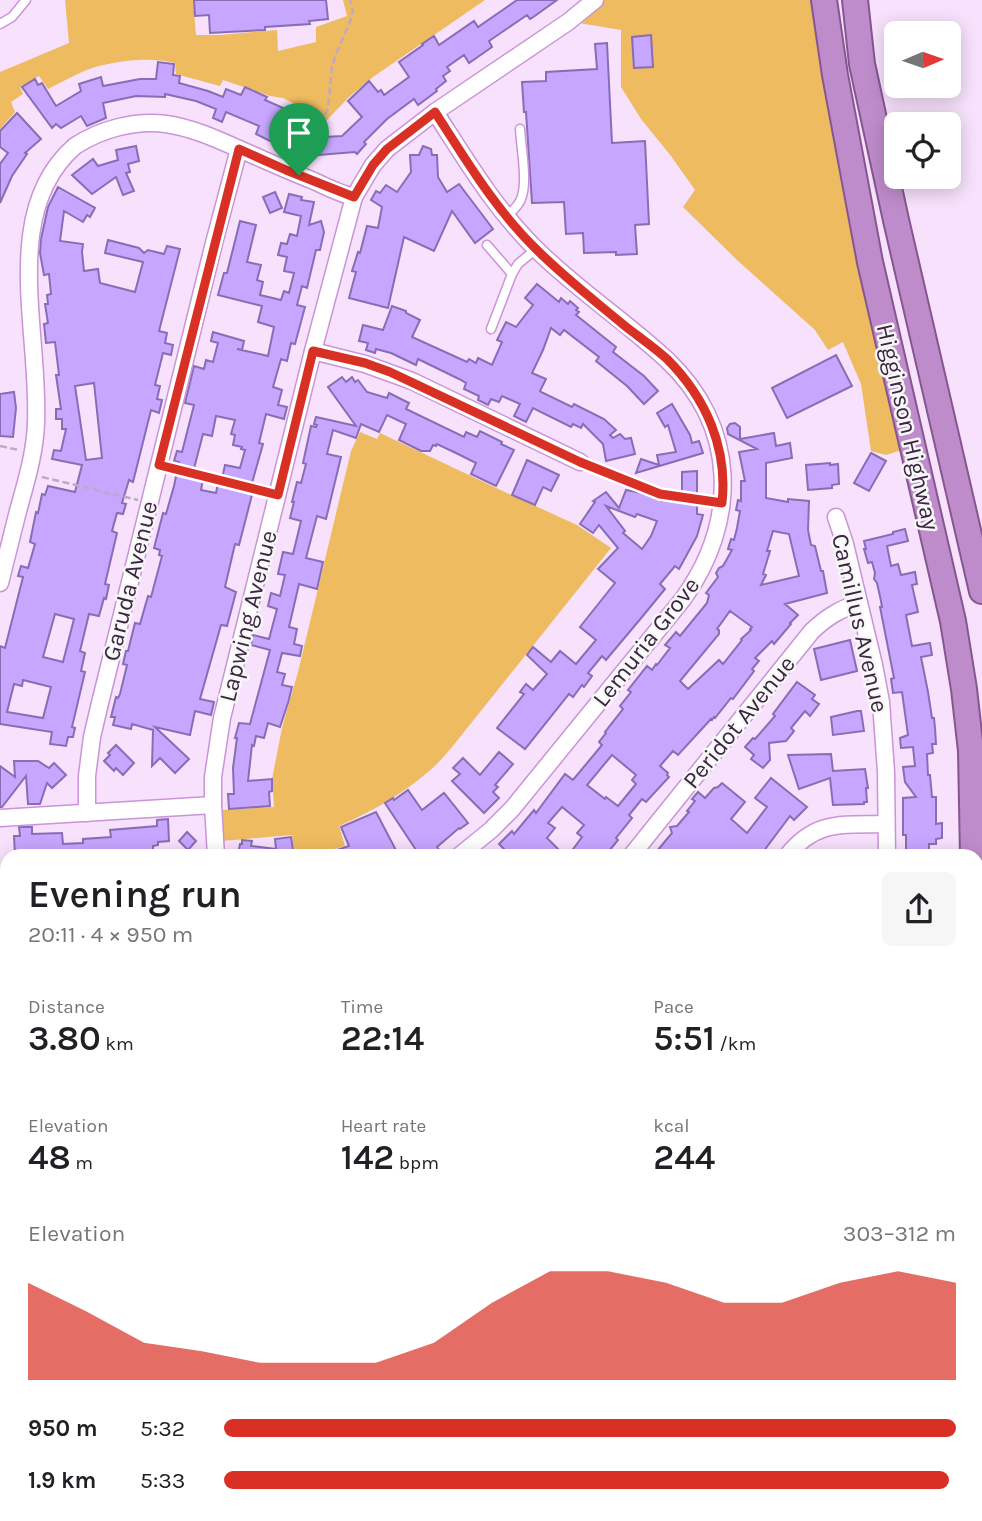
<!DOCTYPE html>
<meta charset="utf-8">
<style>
body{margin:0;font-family:Karla,sans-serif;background:#f6f6f6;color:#202124;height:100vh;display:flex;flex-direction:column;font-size:26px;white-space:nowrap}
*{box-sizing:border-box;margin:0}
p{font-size:23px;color:#757577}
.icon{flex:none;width:38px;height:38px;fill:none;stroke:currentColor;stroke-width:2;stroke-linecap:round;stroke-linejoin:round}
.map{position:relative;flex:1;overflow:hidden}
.panel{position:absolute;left:0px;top:849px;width:984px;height:674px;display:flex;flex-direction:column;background:#fff;border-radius:21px 21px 0 0;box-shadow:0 4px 18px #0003}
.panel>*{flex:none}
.needle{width:46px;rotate:88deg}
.tools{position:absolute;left:884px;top:21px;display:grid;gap:14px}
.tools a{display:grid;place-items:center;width:77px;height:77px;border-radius:10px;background:#fff;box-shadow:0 4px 18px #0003;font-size:35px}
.pin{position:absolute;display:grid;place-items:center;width:60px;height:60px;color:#fff;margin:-72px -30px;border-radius:50% 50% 50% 0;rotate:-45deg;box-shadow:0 0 7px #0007}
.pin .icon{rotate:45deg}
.round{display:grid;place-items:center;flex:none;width:74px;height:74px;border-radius:10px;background:#f6f6f6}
.summary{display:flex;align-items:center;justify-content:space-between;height:119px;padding:0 28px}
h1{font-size:38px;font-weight:600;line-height:52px}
.stats{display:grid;grid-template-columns:repeat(3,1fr);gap:10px;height:119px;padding:7px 28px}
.stats div{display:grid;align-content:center}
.stats b{font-size:35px;font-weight:600}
.stats small{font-size:19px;font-weight:400}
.stats p{font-size:19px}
.chart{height:196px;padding:14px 28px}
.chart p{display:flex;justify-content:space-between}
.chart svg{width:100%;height:126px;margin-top:7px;fill:#d93025;opacity:.7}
ul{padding:0 28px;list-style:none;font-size:23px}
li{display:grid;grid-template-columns:112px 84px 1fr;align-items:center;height:52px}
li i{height:18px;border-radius:9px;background:#d93025}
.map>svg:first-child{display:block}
.green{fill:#eebb60}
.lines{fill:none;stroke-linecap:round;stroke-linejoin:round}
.stream{stroke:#f37377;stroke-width:3.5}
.building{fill:#c6a6fe;stroke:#886db5;stroke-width:2;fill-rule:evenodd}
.service-casing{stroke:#ca94d7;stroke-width:11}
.minor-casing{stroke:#ca94d7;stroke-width:19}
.tertiary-casing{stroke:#ca94d7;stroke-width:23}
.trunk-casing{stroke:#865691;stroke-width:28}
.path{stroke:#bfa9c4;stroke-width:2.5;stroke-dasharray:7 3.5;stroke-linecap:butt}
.service{stroke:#fff;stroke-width:8}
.minor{stroke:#fff;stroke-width:16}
.tertiary{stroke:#fff;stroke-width:19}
.trunk{stroke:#be8cca;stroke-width:24}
.route-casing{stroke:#fff;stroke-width:14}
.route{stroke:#d93025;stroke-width:9}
.labels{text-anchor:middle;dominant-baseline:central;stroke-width:5;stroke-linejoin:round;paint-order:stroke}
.street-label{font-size:24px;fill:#3b2540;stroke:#f7f7f7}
</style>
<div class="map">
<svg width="982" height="1521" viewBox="0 0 982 1521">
<rect width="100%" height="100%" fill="#f7e1fc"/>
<g class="green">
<path d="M65 0H193L196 35H220L277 30 278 51 316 42V27L347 16 343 0H485L373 77 349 97 327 120 283 98 270 96 223 80 220 86 176 74 175 63C151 57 123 60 99 66 81 71 64 81 48 89L39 76 20 87 23 94 11 102 15 112 0 129V72L69 43Z"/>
<path d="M593 0H822L911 447 886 455 871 451 861 384 843 342 828 350 815 330 738 261 683 207 695 190 671 156 641 119 621 87V30L567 21Z"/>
<path d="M360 432 377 439 380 433 509 494 577 525 611 548 452 747C445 755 438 764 429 771 403 794 371 812 339 826L345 846 310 856H295L292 835 222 841 221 810 274 807 272 779 282 728 298 672 351 451Z"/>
<path d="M250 1516H384L370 1521H261Z"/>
<path d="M611 1516H841L846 1521H606Z"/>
</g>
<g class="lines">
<path class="stream" d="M181 1516 187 1521"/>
</g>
<g class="building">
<path d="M194 0H326L328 19 309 21 310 24 265 27V30L210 33 209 15 195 16Z"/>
<path d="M517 0H557L532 18 530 19 527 15 489 41 492 47 469 63 464 55 447 67 450 71 443 76 446 81 436 89 437 91 418 105 414 99 387 119 364 142 366 144 357 154 355 152 318 155 277 138 274 143 256 134 259 126 226 112 222 122 213 118 216 109 196 101 165 94V97L136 96 103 103 106 118 87 126 81 116 61 128 56 124 52 128 22 87 35 79 38 85 42 83 56 106 81 91 79 84 101 77 103 86 140 79H156L158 62 174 64 173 75 180 76 179 83 208 91 223 97 226 89 241 95 245 87 267 97 265 100 292 112 294 107 307 113 300 129 310 133 307 138 342 136 362 117 348 101 369 81 378 92 381 90 384 95 409 77 399 62 423 45 422 44 434 36 439 45 474 21 478 27Z"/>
<path d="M651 35 653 67 634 68 632 37Z"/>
<path d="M607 43 612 143 645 141 649 224 635 225 637 254 616 255V252L584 253 583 233 566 234 564 202 532 203 526 112H524L522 82 546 81V72L597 69 595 44Z"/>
<path d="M17 113 41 139 25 153 27 154 12 176 0 203V164L8 153 0 147V131Z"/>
<path d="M136 146 139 161 128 164 130 172 126 173 134 191 123 195 116 177 92 194 72 175 93 159 98 166 118 160 116 150Z"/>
<path d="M423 146 431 149 432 155H437L438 177 447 192 459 184 493 229 475 243 452 211 434 251 404 237 388 308 349 298 356 272 352 271 358 252 360 253 367 226 378 228 382 207 371 200 376 191 380 193 386 185 397 192 411 172 410 155H419Z"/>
<path d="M58 187 95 208 90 217 87 215 83 222 64 211 60 241 83 244 82 252 84 271 98 269 100 283 135 292 143 262 105 253 108 240 139 248 144 253 148 250 164 254 167 246 180 249 159 331 167 333 165 343 173 345 171 355 163 353 155 385 160 386 157 399 162 400 159 413 151 410 133 482 129 480 122 503 126 504 123 514 117 513 112 531 117 533 105 584 109 585 106 599 104 598 99 616 89 614 80 651 85 653 81 671 85 672 72 727 75 728 73 737H68L66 746 50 744 52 732 0 724V646L5 648 23 577 18 576 21 566 28 568 35 544 30 542 36 512 38 513 42 494 45 495 48 486 75 492 82 465 52 459 54 450 61 451 66 429H62V419H56V409H61L56 375H59L55 342 46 343 44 324 48 323 45 304H48L47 295 51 294 49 274 44 275 40 253 41 239 48 207ZM94 383 102 458 86 460 75 386ZM55 614 74 619 63 662 43 657ZM23 680 51 687 43 718 7 712 14 684 22 686Z"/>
<path d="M275 192 282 208 270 213 263 197Z"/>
<path d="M289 194 302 197 301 200 314 202 309 225 321 221 324 232 320 250H316L307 288 302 286 297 305 305 307 295 344 291 343 287 361 281 359 273 387 282 390 278 405 287 407 284 419 266 414 259 443 263 444 250 490 253 491 239 545 235 544 225 587 236 592 227 626 221 625 200 699 214 702 211 715 195 711 190 735 155 727 189 759 175 773 160 758 152 766 153 730 132 724 131 729 113 725 115 717H111L116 697 118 698 120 694 127 665 123 664 126 651H128L135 623 140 624 148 596 151 597 162 556 159 555 160 550 154 548 163 513 166 514 174 486 179 462 174 461 177 451 182 452 194 405 185 403 194 366 204 369 206 360 213 362 218 343 211 341 213 332 244 341 242 350 237 349 268 356 274 327 258 322 262 306 218 295 224 273H227L240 221 256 225 247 262 261 265 257 280 263 282 260 295 281 300 284 291 289 293 294 273 284 271 287 257 278 255 281 243 287 244 290 234 297 236 301 216 284 212ZM216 416 235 420 231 434 235 435 233 445 242 447 241 449 245 450 240 468 225 465 221 484 218 483 216 493 201 490 203 479 192 476 203 434 212 436Z"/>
<path d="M537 284 559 302 561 298 568 304 570 301 578 308 576 310 579 312 576 315 616 347 613 352 644 376 658 391 644 404 627 386 596 361 599 357 564 330 560 335 551 328 543 350 532 373 546 379 540 391 541 392 572 407 574 404 604 419 616 430 610 435 613 438 620 434 625 439 631 438 635 454 606 461 603 444 583 424 581 428 573 424 571 427 533 408 526 422 514 416 520 404 502 396 499 402 491 399 488 405 478 400 479 396 464 389 466 383 459 379 418 359 416 365 391 353 376 349 375 353 366 350 368 343 359 341 363 325 383 330 392 306 406 311V313L420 320 412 337 467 362 469 359 476 363 478 358 492 365 502 342 497 340 506 322 516 327 533 305 525 298Z"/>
<path d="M836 355 852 386 787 418 772 388Z"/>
<path d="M342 377 346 382 352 377 355 382 358 380 367 392 387 398 389 393 409 403 406 409 464 437 466 432 477 437 480 431 502 442 501 444 514 450 496 486 471 474 476 463 456 453 437 444 436 446 433 445 430 451H421L399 440 406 424 387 415 379 432 361 424 356 438 333 430 327 454 341 457 326 519 317 516 306 558 323 562 317 589 299 584 289 627 297 629 294 644 302 646 300 656 282 653 277 672 285 674 282 685 292 687 288 703 280 727 268 723 264 738 256 736 254 746 252 745 248 781 272 779V791L269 792 270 806 229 809 228 794H234L233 768 237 738H235L239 723 250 724 270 650 251 645 253 635 269 639 277 609 268 606 271 593 280 596 285 575 278 574 283 552 293 554 301 521 290 518 294 502H292L297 482 301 483 306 464 303 463 311 426 316 427 317 425 314 424 316 417 356 426 328 387Z"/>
<path d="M14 392 16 408 13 437 0 436V394Z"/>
<path d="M672 404 690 435 692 443 699 441 703 453 636 473 641 459 659 465 657 455 676 452 668 425 665 427 657 413Z"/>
<path d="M735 423 740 427V439L774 433 776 446 790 443 792 458 766 463V498L788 502V499L809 501 808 530 811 545 815 546 821 571H823L827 593 785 604 798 615 790 623 791 624 774 644 772 641 755 658 759 661 752 669 754 671 733 699 731 698 715 718 714 717 712 720 711 719 678 755 673 751 660 766 668 773 667 775 669 777 646 802 642 799 629 815 632 818 616 838 618 840 605 856H568L582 837 577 833 584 825 562 807 548 823 555 828 547 838 565 856H498L505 850 499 844 512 831 514 834 534 810 536 813 565 774 573 780 602 745 599 742 606 733 605 732 623 709 620 706 631 692 628 690 647 666 652 670 656 664 657 665 670 648 665 645 676 632 680 636 707 603 709 595 706 593 718 577 716 573 719 568 723 566 732 550 728 549 731 539 734 540 737 528 740 511 736 510 738 500 741 501V481H745L739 452 757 449 728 434 727 428 730 424ZM773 531 789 534 799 576 761 585 766 575 763 574 770 551H767ZM730 611 752 627 750 629 751 630 741 639 742 640 723 664 719 660 688 689 680 681 719 634V630L717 629ZM612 755 636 775 632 780 636 784 618 806 606 797 605 799 587 785Z"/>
<path d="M871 453 886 461 869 491 854 483Z"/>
<path d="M527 460 559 475 551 491 543 487 535 505 512 495Z"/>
<path d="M830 463V465L838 464 839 484 832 485V488L808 490 806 465Z"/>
<path d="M697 471V514L703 515 697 536 679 569 675 566 660 584 665 589 642 617 606 660 602 656 588 673 592 676 584 687 582 685 573 697 569 694 525 749 497 728 524 694 520 692 526 684 533 690 547 674 527 655 533 647 551 662 560 651 576 664 596 640 580 627 615 583 598 569 618 548 599 525 593 533 580 524 595 502 593 501 606 492 619 508 626 490 642 493 662 501 663 497 682 501V472ZM606 506 635 517 637 514 657 521 651 536 642 549 623 533 625 531Z"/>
<path d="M905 529 908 541 887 546 891 566 898 564 901 575 915 572 917 584 912 585 918 612 906 615 912 646 930 643 932 655 921 657 928 692 932 718H934L935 728 936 744H932L933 753 927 754 928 775H930L932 797H936V824L942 823V838L936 839V844H929V856H906V835H903V798L916 797 905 782 903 767 915 766 913 747 901 748 900 738 908 735 902 692 893 693 891 679 894 678 880 607H882L881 601 877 583 874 579 875 573 872 562 868 563 864 549H866L864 541 893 534V532Z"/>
<path d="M850 640 857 671 821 680 814 649Z"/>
<path d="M797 682 815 695 812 699 819 704 810 716 805 711 791 728 794 731 786 741 769 743 770 760 763 768 751 759 754 755 745 747 753 738 755 739 775 716 773 714Z"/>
<path d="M857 711H861L864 731 833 735 831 717Z"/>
<path d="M116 745 134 763 123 775 116 768 114 771 104 761 110 755 108 753Z"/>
<path d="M499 752 513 764 495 785 498 787 493 792 499 798 484 813 452 781 460 774 453 768 463 758 480 775Z"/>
<path d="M831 754 833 771 865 769 868 788H866L867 802H864V804L833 805 830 778 799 789 788 755Z"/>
<path d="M14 761H38L49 768 54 763 66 775 52 788 47 783 40 804H28L26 776 2 807H0V766L15 777Z"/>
<path d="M771 778 807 807 794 820 790 816 760 856H662L657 851 672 833 670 827 677 826 689 812 687 811 695 801 692 799 698 792 705 798 714 788 718 787 722 783 745 802 731 819 747 833 767 807 755 798Z"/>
<path d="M408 790 422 810 444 793 468 823 460 829 459 828 437 847 440 851 433 856H420L385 803 393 798 394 800Z"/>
<path d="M376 812 399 856H326L325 854 349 846 341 827Z"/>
<path d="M168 819 169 841 158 842V845L153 846V856H107V854L80 856H35V854L15 856 14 836H20L19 827H32V834L62 833 63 844 83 843V839L111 837 110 830 157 826V820Z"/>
<path d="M187 832 196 841 188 850 179 841Z"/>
<path d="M291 837 294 856H277L276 851V856L238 855 240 844H242V840L252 841 251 846 276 849 275 839Z"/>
</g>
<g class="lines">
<g class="service-casing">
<g id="service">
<path d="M0 24 12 17 26 0"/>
<path d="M506 217C511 212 518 207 521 199 528 182 521 148 520 129"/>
<path d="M487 245 512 274"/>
<path d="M491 329 512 274 518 264 536 249"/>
<path d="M0 1121 7 1120"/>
</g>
</g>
<g class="minor-casing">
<g id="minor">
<path d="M435 112C466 160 495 209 536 249 576 289 624 320 666 359 738 426 739 521 683 599L512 809 491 830 459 856"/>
<path d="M313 351 365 364 412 381 580 462"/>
<path d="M836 517 845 544 874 665 881 702 886 772 887 856"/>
<path d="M0 583C6 559 12 535 18 511 26 482 35 453 36 423 40 330 0 211 75 146 101 129 135 120 166 124 194 128 221 141 246 152 269 162 291 172 314 181 327 187 340 194 354 197"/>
<path d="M87 813V776L92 737 99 707 214 243 239 149"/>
<path d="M0 818 213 805"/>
<path d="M216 856 213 805V777L222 718 313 351 354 197 373 165 387 149 435 112 568 22 595 0"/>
<path d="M631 856 812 631C827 617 840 609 859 603"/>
<path d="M787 856C816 819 844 825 886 824"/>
<path d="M0 943H7"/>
<path d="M476 1521 480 1516"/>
</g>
</g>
<g class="tertiary-casing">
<g id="tertiary">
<path d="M0 1434 7 1440"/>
<path d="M0 1464 7 1470"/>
<path d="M62 1516 69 1521"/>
<path d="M99 1516 107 1521"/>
</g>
</g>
<g class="trunk-casing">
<g id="trunk">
<path d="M824 0 835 75 870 262 953 621 964 689 971 751 973 856"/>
<path d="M855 0 862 64 896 220 982 591"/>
<path d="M976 1480 977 1521"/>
</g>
</g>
<g class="path">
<path d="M304 163 328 108 332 67 336 54 350 22 353 11 350 0"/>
<path d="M0 446 19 450"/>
<path d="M591 466 660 494 708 501"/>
<path d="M172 469 264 492"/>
<path d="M42 477 138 500"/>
</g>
<use href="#service" class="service"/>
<use href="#minor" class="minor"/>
<use href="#tertiary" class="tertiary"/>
<use href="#trunk" class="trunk"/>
</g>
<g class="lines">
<g class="route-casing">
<path id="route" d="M435 112C466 160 495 209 536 249 564 277 595 301 625 326 639 337 654 347 667 359 706 398 728 448 722 503L660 494 580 462 390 372 365 363 313 351 278 495 159 465 239 149 286 170 354 197 373 165 387 149Z"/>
</g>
<use href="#route" class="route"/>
</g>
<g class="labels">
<g class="street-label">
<text transform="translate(908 427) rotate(77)">Higginson Highway</text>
<text transform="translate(130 581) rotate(-76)">Garuda Avenue</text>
<text transform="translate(248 616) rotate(-76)">Lapwing Avenue</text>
<text transform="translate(860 623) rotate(77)">Camillus Avenue</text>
<text transform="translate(646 642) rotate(-52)">Lemuria Grove</text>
<text transform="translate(739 722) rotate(-51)">Peridot Avenue</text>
</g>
</g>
</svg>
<div class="tools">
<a><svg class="needle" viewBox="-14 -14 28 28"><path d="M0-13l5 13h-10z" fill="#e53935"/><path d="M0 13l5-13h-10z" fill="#757577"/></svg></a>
<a><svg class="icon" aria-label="locate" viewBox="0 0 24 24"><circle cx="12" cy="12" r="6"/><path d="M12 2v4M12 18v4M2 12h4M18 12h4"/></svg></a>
</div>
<div class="pin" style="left:299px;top:175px;background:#1e9e55"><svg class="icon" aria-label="arrive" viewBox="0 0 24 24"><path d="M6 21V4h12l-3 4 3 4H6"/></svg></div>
<section class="panel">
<div class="summary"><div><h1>Evening run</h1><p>20:11 · 4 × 950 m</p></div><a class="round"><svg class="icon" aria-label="share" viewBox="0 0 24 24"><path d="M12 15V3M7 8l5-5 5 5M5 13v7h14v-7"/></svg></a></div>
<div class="stats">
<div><p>Distance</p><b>3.80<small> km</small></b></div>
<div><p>Time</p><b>22:14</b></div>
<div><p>Pace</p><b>5:51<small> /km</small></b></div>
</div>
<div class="stats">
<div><p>Elevation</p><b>48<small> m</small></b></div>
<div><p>Heart rate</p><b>142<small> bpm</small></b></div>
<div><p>kcal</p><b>244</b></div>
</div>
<div class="chart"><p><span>Elevation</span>303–312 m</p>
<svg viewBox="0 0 160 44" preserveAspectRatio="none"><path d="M0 44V10L10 20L20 31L30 34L40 38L50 38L60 38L70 31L80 17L90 6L100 6L110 10L120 17L130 17L140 10L150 6L160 10V44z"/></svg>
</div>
<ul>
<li><b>950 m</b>5:32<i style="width:100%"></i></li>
<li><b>1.9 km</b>5:33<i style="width:99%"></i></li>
</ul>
</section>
</div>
